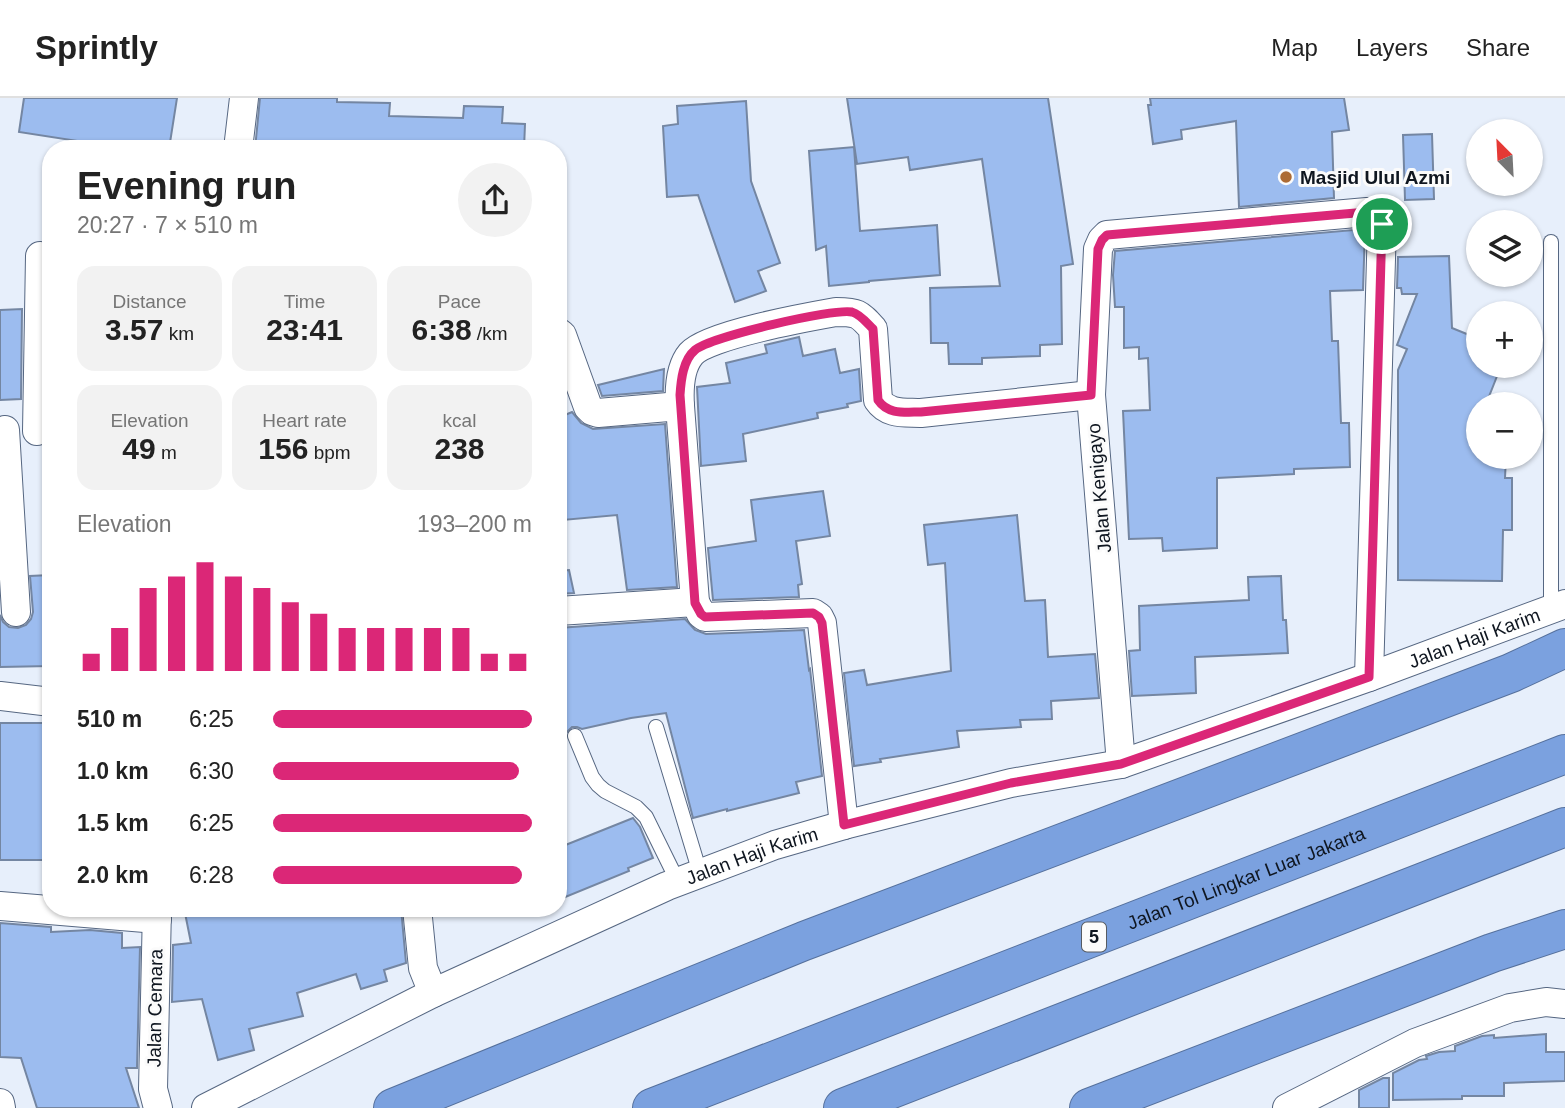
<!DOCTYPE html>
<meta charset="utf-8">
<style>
body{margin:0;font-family:Arial,sans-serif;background:#f2f2f2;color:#222;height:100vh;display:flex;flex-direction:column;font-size:26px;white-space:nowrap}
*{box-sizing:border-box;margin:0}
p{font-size:23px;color:#767676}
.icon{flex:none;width:38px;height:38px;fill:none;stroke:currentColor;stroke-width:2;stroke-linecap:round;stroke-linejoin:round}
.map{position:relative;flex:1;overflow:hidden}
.sheet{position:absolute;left:42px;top:42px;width:525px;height:777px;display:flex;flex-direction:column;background:#fff;border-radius:28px;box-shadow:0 2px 5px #0004}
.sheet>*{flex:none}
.needle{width:46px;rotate:336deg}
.fabs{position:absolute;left:1466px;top:21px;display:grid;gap:14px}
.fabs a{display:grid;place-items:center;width:77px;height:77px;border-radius:50%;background:#fff;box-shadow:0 2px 5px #0004;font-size:35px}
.pin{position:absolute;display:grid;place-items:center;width:60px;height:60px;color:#fff;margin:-30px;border:4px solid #fff;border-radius:50%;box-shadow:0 2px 7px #0007}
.round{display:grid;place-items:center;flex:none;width:74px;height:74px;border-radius:37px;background:#f2f2f2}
.head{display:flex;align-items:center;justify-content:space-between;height:119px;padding:0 35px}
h1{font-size:38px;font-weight:800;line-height:52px}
.figures{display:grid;grid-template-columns:repeat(3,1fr);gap:10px;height:119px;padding:7px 35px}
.figures div{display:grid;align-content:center;border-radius:18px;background:#f2f2f2;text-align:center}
.figures b{font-size:30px;font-weight:800}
.figures small{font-size:19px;font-weight:400}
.figures p{font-size:19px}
.chart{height:196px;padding:14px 35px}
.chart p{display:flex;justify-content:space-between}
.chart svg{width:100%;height:126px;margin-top:7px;stroke:#db2777;stroke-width:6}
ul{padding:0 35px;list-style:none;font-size:23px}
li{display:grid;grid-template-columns:112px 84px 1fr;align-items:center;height:52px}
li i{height:18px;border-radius:9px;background:#db2777}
header{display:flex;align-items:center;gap:42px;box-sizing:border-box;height:98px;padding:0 35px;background:#fff;border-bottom:2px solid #e0e0e0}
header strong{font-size:33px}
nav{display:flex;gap:38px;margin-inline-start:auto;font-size:24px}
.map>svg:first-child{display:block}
.building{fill:#9cbcef;stroke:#7486a2;stroke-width:2}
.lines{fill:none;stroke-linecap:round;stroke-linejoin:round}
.lane-casing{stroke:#566782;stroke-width:16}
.street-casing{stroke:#566782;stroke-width:30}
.highway-casing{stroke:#55709c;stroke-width:40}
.lane{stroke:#fff;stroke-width:14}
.street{stroke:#fff;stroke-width:28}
.highway{stroke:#7ba1df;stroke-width:38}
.route-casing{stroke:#fff;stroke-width:14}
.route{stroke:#db2777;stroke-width:9}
.poi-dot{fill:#ac6b34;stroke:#fbfbfb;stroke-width:2.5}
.labels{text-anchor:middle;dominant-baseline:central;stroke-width:6;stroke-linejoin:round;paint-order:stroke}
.shield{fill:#fbfbfb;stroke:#565b62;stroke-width:2}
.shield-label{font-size:18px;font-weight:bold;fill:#0f1620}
.poi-label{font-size:19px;font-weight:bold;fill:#0f1620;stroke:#fbfbfb;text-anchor:start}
.street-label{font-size:19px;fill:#0f1620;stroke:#fbfbfb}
</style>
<header>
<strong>Sprintly</strong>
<nav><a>Map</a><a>Layers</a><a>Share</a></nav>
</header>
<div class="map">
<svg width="1565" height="1010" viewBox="0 0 1565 1010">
<rect width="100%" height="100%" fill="#e7effb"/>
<g class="building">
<path d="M24 0H177L169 51H129L19 34Z"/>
<path d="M260 0H337V4L390 5 389 18 463 20 464 8 503 9 502 25 525 26 524 51H255Z"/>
<path d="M847 0H1048L1073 166 1061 168 1062 246 1040 247V258L982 260V266H949L948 245H931L930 190 1000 188 982 61 910 72 908 59 857 66Z"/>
<path d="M1150 0H1344L1349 32 1332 34 1334 100 1239 109 1236 23 1181 32 1182 41 1153 46 1148 7H1151Z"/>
<path d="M746 3 751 83 780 165 758 173 766 193 735 204 698 97 667 99 663 28 678 26 677 8Z"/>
<path d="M1432 36 1434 101 1405 102 1403 37Z"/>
<path d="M854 49 860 133 937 127 940 177 869 183V184L829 188 826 148 816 152 809 53Z"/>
<path d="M1365 131 1363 192 1330 193 1332 243H1338L1341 325H1349L1350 369 1294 371V376L1217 380V450L1163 453 1162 440 1129 441 1123 313 1150 312 1148 260 1139 261V249L1124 250V209H1115L1113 177 1115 153Z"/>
<path d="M1449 158 1452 230 1479 241V268H1501L1486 306H1479V359H1506L1505 380H1512V432H1503L1502 483 1398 482V272L1407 251 1397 247 1417 196H1402L1401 190H1397L1398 159Z"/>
<path d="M22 211 21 301 0 302V212Z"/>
<path d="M799 239 803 258 835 251 840 275 859 271 861 303 847 306 848 309 817 315 818 320 743 336 746 363 701 368 697 289 730 285 726 265 767 255 765 247Z"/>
<path d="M664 271 663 293 602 298 598 287Z"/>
<path d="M572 314 581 325 593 331 665 326 677 489 627 492 617 417 563 422 558 376V320Z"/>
<path d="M823 393 830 438 796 443 802 486 798 487 799 499 713 502 708 450 756 443 751 402Z"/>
<path d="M1017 417 1025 503 1045 502 1048 559 1095 556 1099 600 1051 603 1052 621 1020 622 1021 629 957 633 959 649 880 661 881 664 854 668 844 575 864 572 867 587 951 573 945 465 928 467 924 427Z"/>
<path d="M569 472 574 495 558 496V473Z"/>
<path d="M50 477V568L0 569V517L3 524 9 529 18 530 26 527 31 521 33 514 30 478Z"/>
<path d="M1281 478 1283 522H1286L1288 555 1195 559 1196 595 1132 598 1129 553 1140 552 1139 508 1249 502 1248 479Z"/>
<path d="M685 521 695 532 706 536 804 532 809 572 810 571 822 678 796 684 799 695 727 713V711L693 720 666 615 631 620 582 631 577 629H572L566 635 558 637V530Z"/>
<rect x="0" y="625" width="51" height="137"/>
<path d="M633 720 640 729 653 760 628 770 629 773 558 802V750Z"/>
<path d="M184 810H401L406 865 384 872 387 883 361 891 356 876 297 895 303 918 249 931 254 952 218 962 202 901 172 904 173 847 191 845Z"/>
<path d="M0 825 51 829V834L90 832 122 835V850L140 849 137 970H126L139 1010H37L21 960 0 959Z"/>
<path d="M1546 936V954H1565V983L1504 985V998H1462V1001L1393 1002V975L1419 962 1427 961 1426 958 1439 954 1455 953V948L1482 938 1494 937V940Z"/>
<path d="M1383 980H1389V1010H1359V992Z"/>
</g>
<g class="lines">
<g class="lane-casing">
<g id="lane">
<path d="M1551 512V144"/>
<path d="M656 629 700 775"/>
<path d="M575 638 592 679 598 687 605 693 636 709 646 719 678 784"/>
</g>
</g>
<g class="street-casing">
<g id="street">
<path d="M238 51 244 0"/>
<path d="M558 234 562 237 588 309 592 313 598 315 680 308 695 504 701 516 705 519 813 515 819 519 822 525 844 727"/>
<path d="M680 308C679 292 680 269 691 256 707 237 808 219 836 214 857 214 859 215 873 231L878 302C888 317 905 314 921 315L1091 297"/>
<path d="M5 332 16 514"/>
<path d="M37 333 40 158"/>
<path d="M558 513 695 504"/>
<path d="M0 598 51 604"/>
<path d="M1121 666 1091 297 1098 151 1102 142 1107 137 1367 114C1375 114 1380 119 1382 126L1369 579"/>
<path d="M0 808 157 821"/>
<path d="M157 810 153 991 158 1010"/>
<path d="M417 810 423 870 433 895"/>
<path d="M0 1005 1 1010"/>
<path id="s1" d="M206 1010 433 895 667 788 775 747 844 727 1011 685 1121 666 1369 579 1565 506"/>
<path d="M1287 1010 1415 945 1510 910 1546 904 1565 906"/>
</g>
</g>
<g class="highway-casing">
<g id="highway">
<path d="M393 1010 804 843 1511 575 1565 550"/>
<path id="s2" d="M652 1010 1565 656"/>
<path d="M843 1010 1565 729"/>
<path d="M1089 1010 1492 855 1565 831"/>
</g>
</g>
<use href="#lane" class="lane"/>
<use href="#street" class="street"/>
<use href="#highway" class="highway"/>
</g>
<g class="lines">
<g class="route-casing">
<path id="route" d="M1367 114 1375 116 1382 126 1369 579 1121 666 1011 685 844 727 822 525 819 519 813 515 705 519 701 516 695 505 680 297C681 282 683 262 695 252 710 239 833 210 852 214 860 216 867 225 873 231L878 302C888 317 905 314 921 314L1091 297 1098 151 1102 142 1107 137Z"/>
</g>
<use href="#route" class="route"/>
</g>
<circle class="poi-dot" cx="1286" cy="79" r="7"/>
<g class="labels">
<rect class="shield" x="1082" y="824.5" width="24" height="29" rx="5"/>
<g class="shield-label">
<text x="1094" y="839">5</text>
</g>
<g class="poi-label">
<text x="1300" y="79">Masjid Ulul Azmi</text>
</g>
<g class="street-label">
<text transform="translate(1099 390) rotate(-95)">Jalan Kenigayo</text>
<text stroke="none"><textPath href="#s1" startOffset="1358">Jalan Haji Karim</textPath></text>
<text stroke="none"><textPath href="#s1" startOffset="602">Jalan Haji Karim</textPath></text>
<text stroke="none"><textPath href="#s2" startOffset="637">Jalan Tol Lingkar Luar Jakarta</textPath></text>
<text transform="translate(155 910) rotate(-89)">Jalan Cemara</text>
</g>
</g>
</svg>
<div class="fabs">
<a><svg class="needle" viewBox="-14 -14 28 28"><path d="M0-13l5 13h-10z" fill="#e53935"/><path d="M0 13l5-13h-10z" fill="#767676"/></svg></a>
<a><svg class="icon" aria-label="layers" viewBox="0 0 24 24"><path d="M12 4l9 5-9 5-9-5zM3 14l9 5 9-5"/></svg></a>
<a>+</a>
<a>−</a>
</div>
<div class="pin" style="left:1382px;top:126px;background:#1e9e55"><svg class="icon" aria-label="arrive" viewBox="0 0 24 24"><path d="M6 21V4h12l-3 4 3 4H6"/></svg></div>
<section class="sheet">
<div class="head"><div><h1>Evening run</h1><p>20:27 · 7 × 510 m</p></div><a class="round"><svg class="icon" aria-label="share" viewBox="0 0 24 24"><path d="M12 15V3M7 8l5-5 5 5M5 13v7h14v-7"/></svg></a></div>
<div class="figures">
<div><p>Distance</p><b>3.57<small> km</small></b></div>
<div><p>Time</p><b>23:41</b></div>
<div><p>Pace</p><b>6:38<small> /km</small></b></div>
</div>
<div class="figures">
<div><p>Elevation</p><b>49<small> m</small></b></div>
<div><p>Heart rate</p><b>156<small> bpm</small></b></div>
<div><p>kcal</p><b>238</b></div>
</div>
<div class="chart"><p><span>Elevation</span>193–200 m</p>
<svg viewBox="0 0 160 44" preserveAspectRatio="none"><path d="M5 44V38M15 44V29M25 44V15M35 44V11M45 44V6M55 44V11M65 44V15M75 44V20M85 44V24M95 44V29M105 44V29M115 44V29M125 44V29M135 44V29M145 44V38M155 44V38"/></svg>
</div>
<ul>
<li><b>510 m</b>6:25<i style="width:100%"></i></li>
<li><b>1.0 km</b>6:30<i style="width:95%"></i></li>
<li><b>1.5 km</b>6:25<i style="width:100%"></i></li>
<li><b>2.0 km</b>6:28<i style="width:96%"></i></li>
</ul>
</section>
</div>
